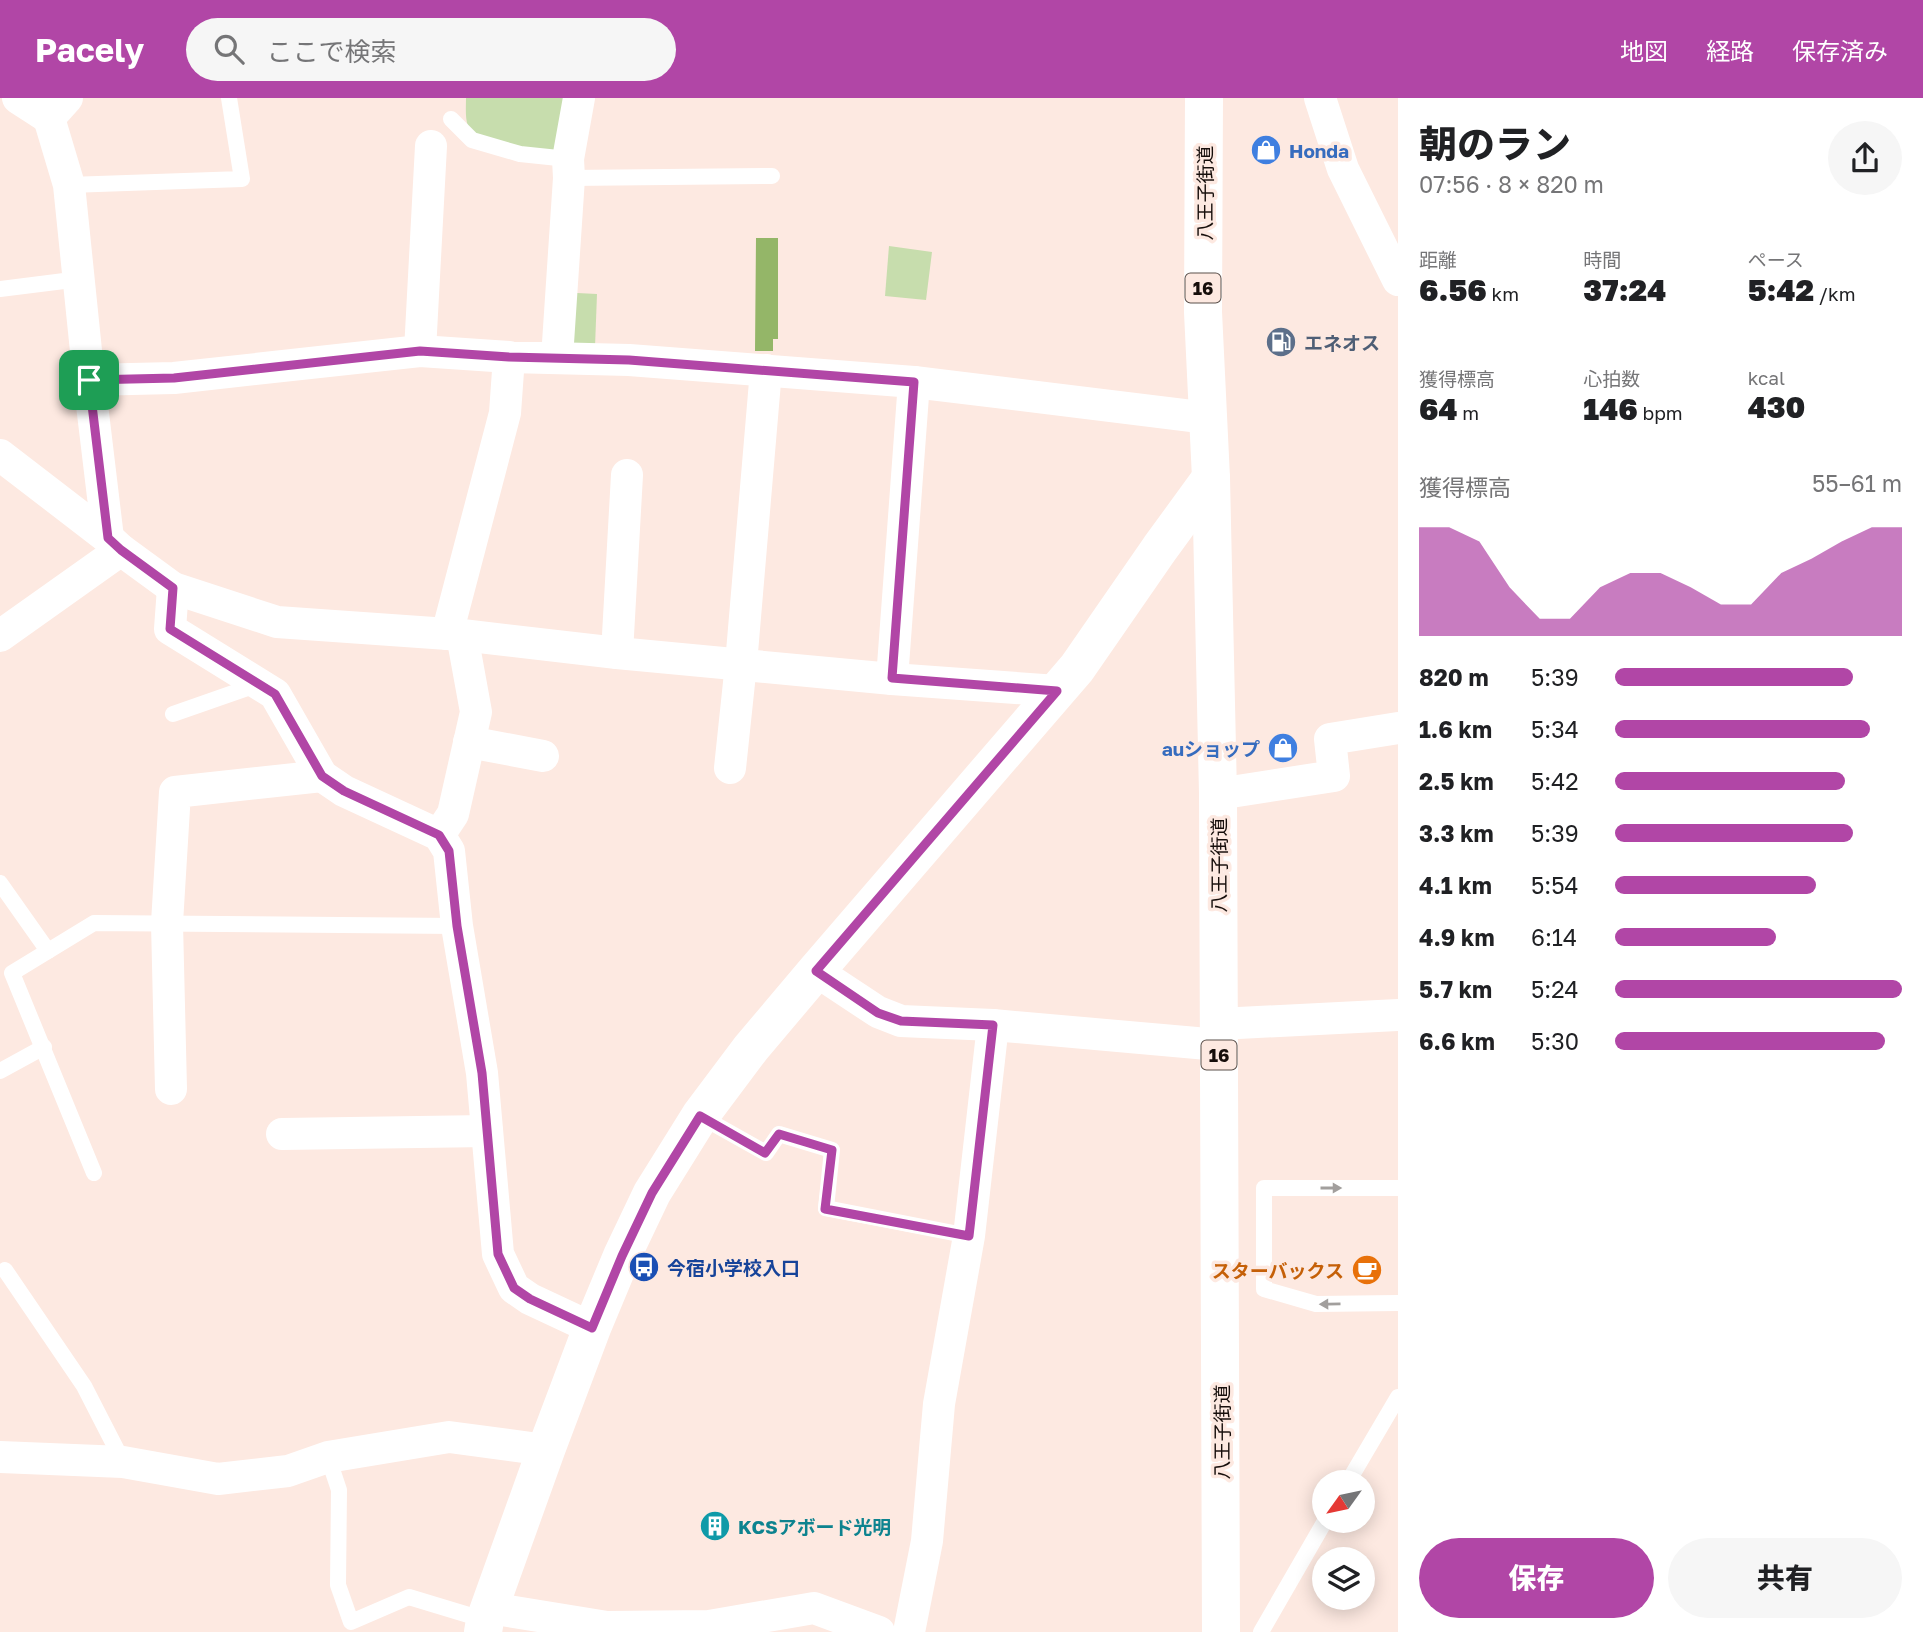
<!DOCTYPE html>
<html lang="ja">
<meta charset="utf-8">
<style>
body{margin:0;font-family:"Golos Text","Noto Sans JP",sans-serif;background:#f6f6f6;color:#202124;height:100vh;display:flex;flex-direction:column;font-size:26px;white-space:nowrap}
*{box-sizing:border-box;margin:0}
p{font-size:23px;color:#757577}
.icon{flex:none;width:38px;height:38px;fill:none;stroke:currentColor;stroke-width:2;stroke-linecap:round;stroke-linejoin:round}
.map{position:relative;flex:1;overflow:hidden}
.sheet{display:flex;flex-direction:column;background:#fff;width:525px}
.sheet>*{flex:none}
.needle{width:46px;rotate:237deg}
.fabs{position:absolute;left:1312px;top:1372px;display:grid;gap:14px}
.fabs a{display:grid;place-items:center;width:63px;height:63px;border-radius:50%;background:#fff;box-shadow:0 4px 18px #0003;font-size:35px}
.pin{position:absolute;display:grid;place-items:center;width:60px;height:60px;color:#fff;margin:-30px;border-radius:14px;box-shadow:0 4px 10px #0006}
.round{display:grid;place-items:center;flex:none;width:74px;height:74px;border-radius:37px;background:#f6f6f6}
.head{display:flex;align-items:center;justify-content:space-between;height:119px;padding:0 21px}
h1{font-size:38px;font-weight:800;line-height:52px}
.stats{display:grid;grid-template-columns:repeat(3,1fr);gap:10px;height:119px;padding:7px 21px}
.stats div{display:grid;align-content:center}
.stats b{font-size:30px;font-weight:800}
.stats small{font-size:19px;font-weight:400}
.stats p{font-size:19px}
.chart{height:196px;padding:14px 21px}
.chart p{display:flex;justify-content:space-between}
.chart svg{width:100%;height:126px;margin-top:7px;fill:#b146a6;opacity:.7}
.button{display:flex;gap:14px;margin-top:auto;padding:14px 21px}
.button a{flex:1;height:80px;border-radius:42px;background:#b146a6;color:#fff;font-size:28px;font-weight:800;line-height:80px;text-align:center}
.button a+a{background:#f6f6f6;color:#202124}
ul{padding:0 21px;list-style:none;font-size:23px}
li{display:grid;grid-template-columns:112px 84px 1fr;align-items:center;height:52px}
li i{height:18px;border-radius:9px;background:#b146a6}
header{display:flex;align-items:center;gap:42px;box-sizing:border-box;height:98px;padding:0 35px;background:#b146a6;color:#fff}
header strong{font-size:33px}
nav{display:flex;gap:38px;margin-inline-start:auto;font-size:24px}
.search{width:490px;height:63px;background:#f6f6f6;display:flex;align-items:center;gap:18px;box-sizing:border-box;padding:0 24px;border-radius:38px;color:#757577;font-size:26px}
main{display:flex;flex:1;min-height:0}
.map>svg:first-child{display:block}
.green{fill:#c7ddad}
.forest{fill:#94b668}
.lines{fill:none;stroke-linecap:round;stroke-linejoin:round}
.lane{stroke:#fff;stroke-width:16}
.street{stroke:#fff;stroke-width:32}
.secondary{stroke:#fff;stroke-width:38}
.highway{stroke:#fff;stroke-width:38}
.oneway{fill:#a29f9d}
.route-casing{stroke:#fff;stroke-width:14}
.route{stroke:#b146a6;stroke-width:9}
.labels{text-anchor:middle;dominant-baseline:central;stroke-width:7;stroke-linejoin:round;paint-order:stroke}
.shield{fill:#fde9e1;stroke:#5b504b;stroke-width:2}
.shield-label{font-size:18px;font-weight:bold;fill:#160e0b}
.shop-label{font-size:19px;font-weight:bold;fill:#366cbe;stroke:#fde9e1;text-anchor:start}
.street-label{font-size:19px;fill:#160e0b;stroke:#fde9e1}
.service-label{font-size:19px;font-weight:bold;fill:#4e5e75;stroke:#fde9e1;text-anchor:start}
.transit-label{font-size:19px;font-weight:bold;fill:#164399;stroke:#fde9e1;text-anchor:start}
.food-label{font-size:19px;font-weight:bold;fill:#c56008;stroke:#fde9e1;text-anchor:end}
.culture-label{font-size:19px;font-weight:bold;fill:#0d838f;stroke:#fde9e1;text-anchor:start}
</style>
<header>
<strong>Pacely</strong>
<div class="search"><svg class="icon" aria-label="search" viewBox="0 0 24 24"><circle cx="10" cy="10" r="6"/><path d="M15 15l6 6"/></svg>ここで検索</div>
<nav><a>地図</a><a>経路</a><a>保存済み</a></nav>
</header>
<main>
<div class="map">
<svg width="1398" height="1534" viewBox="0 0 1398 1534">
<rect width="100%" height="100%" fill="#fde9e1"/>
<g class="green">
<path d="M466 0H573L559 54C541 52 474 46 468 28 465 20 466 9 466 0Z"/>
<path d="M889 148 932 154 926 202 885 198Z"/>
<path d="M577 195 597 196 595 249H568Z"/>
</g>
<path class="forest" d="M756 140H778V241H773V253H755Z"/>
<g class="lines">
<g class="lane">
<path d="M451 21 472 42 520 56 568 61"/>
<path d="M569 80 772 78"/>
<path d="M69 87 242 81 229 0"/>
<path d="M0 191 80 181"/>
<path d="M173 616 259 586"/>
<path d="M0 785 48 853"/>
<path d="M0 973 44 949"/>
<path d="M700 1018 766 1055 779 1036 832 1052 826 1110 969 1138"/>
<path d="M94 1075 12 875 94 825 457 828"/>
<path d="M1398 1090H1264V1191L1316 1206 1398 1205"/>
<path d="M5 1172 84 1288 123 1364"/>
<path d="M328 1359 339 1392 338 1487 351 1524 409 1499 485 1522"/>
<path d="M1348 1384 1398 1299"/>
<path d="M1261 1534 1325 1423"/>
</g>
<g class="street">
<path d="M18 0 49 20"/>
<path d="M67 0 49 20 69 87 89 282 108 440"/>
<path d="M1320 0 1343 71 1398 182"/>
<path d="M420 253 431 48"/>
<path d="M557 260 569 80 568 61 579 0"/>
<path d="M89 282 174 280 420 253 509 259 629 262 914 284 1208 320"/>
<path d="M0 357 108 440 121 452 173 490 277 524 462 537 617 555 892 581 1057 593"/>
<path d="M173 490 170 531 275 596 322 678 344 693 439 737 449 753 457 828 482 975 498 1156 514 1190 530 1201 592 1230"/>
<path d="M447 536 505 315 509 259"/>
<path d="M0 538 121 452"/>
<path d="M617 555 627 377"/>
<path d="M892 581 914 284"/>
<path d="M469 644 543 658"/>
<path d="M730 670 741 566 766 272"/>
<path d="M1218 696 1334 678 1330 641 1398 630"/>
<path d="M439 737 453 716 476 614 462 537"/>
<path d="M816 873 878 914 901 923 993 927 1219 947"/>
<path d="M1219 926 1398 917"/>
<path d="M171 991 167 825 175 694 322 678"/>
<path d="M282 1036 487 1033"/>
<path d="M0 1359 123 1364 218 1381 288 1373 328 1359 449 1339 546 1352"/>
<path d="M489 1510 607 1529 709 1528 814 1510 879 1534"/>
<path d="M909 1534 927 1443 939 1306 969 1138 993 927"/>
</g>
<path class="secondary" d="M483 1534 485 1522 546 1352 592 1230 622 1158 652 1095 700 1018 751 950 816 873 1077 570 1160 450 1211 380"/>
<path class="highway" d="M1204 0 1203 214 1211 380 1218 696 1221 1534"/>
</g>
<defs><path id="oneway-solid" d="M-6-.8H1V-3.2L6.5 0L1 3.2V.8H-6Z" transform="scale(1.75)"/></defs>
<g class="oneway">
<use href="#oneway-solid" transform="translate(1331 1090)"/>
<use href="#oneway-solid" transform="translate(1330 1206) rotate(179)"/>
</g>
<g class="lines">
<g class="route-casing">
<path id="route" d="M420 253 509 259 629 262 914 284 892 580 1057 593 816 873 878 915 901 923 993 927 969 1138 825 1111 832 1052 779 1036 765 1055 700 1018 652 1095 622 1158 592 1230 530 1201 514 1190 498 1156 482 975 457 828 449 753 439 737 344 693 322 678 275 596 170 531 173 490 121 452 108 440 89 282 174 280Z"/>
</g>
<use href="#route" class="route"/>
</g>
<defs>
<g id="shop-disc" transform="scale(1.575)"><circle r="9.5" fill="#3f7fe0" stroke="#fde9e1"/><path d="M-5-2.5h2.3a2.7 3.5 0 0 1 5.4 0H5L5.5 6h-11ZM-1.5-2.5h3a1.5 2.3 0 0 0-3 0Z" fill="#fff"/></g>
<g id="fuel-disc" transform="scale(1.575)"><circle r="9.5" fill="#5c6f8a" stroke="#fde9e1"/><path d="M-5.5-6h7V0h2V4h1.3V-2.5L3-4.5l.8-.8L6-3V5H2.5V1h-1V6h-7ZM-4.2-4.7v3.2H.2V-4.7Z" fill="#fff"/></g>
<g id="bus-disc" transform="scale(1.575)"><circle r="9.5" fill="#1a4fb4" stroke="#fde9e1"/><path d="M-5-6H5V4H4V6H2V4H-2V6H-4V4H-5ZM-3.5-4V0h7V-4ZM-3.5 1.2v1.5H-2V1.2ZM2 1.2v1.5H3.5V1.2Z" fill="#fff"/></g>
<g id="cafe-disc" transform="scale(1.575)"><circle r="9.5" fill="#e8710a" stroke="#fde9e1"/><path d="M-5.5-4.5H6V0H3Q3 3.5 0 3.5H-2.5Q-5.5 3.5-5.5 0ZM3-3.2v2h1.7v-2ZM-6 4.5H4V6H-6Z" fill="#fff"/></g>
<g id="building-disc" transform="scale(1.575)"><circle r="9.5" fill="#0f9aa8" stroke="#fde9e1"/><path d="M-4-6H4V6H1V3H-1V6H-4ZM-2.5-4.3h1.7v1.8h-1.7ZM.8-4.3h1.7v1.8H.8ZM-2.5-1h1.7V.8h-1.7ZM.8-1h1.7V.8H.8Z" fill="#fff"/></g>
</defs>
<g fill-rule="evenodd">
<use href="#shop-disc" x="1266" y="52"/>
<use href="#fuel-disc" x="1281" y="244"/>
<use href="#shop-disc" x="1283" y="650"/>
<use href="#bus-disc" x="644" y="1169"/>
<use href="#cafe-disc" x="1367" y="1172"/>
<use href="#building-disc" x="715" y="1428"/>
</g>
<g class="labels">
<g class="shield">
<rect x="1185.5" y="175.5" width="35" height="29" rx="5"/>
<rect x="1201.5" y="942.5" width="35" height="29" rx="5"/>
</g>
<g class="shield-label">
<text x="1203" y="190">16</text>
<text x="1219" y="957">16</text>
</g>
<g class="shop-label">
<text x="1289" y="52">Honda</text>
<text x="1260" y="650" text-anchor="end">auショップ</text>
</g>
<g class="street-label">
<text transform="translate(1204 95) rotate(-90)">八王子街道</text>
<text transform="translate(1218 767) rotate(-90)">八王子街道</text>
<text transform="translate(1221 1334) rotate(-90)">八王子街道</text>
</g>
<g class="service-label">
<text x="1304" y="244">エネオス</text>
</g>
<g class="transit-label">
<text x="667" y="1169">今宿小学校入口</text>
</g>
<g class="food-label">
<text x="1344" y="1172">スターバックス</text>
</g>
<g class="culture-label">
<text x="738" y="1428">KCSアボード光明</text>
</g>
</g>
</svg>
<div class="fabs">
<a><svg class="needle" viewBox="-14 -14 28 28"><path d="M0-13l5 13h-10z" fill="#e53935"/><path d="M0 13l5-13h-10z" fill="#757577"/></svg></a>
<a><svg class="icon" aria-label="layers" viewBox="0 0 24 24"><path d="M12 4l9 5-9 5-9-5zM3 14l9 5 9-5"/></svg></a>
</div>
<div class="pin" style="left:89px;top:282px;background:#1e9e55"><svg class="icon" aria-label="arrive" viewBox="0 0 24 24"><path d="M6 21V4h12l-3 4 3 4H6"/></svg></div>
</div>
<section class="sheet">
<div class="head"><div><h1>朝のラン</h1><p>07:56 · 8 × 820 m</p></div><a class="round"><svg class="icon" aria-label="share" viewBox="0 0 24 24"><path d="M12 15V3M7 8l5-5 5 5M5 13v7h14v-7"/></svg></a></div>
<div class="stats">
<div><p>距離</p><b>6.56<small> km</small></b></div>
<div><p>時間</p><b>37:24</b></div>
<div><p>ペース</p><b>5:42<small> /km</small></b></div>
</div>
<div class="stats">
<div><p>獲得標高</p><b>64<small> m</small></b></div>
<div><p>心拍数</p><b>146<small> bpm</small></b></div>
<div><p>kcal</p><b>430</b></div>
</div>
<div class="chart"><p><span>獲得標高</span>55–61 m</p>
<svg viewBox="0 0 160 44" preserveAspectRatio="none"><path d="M0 44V6L10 6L20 11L30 27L40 38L50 38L60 27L70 22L80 22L90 27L100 33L110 33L120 22L130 17L140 11L150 6L160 6V44z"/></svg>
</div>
<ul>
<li><b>820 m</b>5:39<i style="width:83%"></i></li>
<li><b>1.6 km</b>5:34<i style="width:89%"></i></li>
<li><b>2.5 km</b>5:42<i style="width:80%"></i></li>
<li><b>3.3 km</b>5:39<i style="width:83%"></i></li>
<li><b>4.1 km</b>5:54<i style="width:70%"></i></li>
<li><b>4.9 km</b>6:14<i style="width:56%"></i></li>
<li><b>5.7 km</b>5:24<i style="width:100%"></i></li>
<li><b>6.6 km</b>5:30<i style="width:94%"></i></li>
</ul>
<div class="button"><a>保存</a><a>共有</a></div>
</section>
</main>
